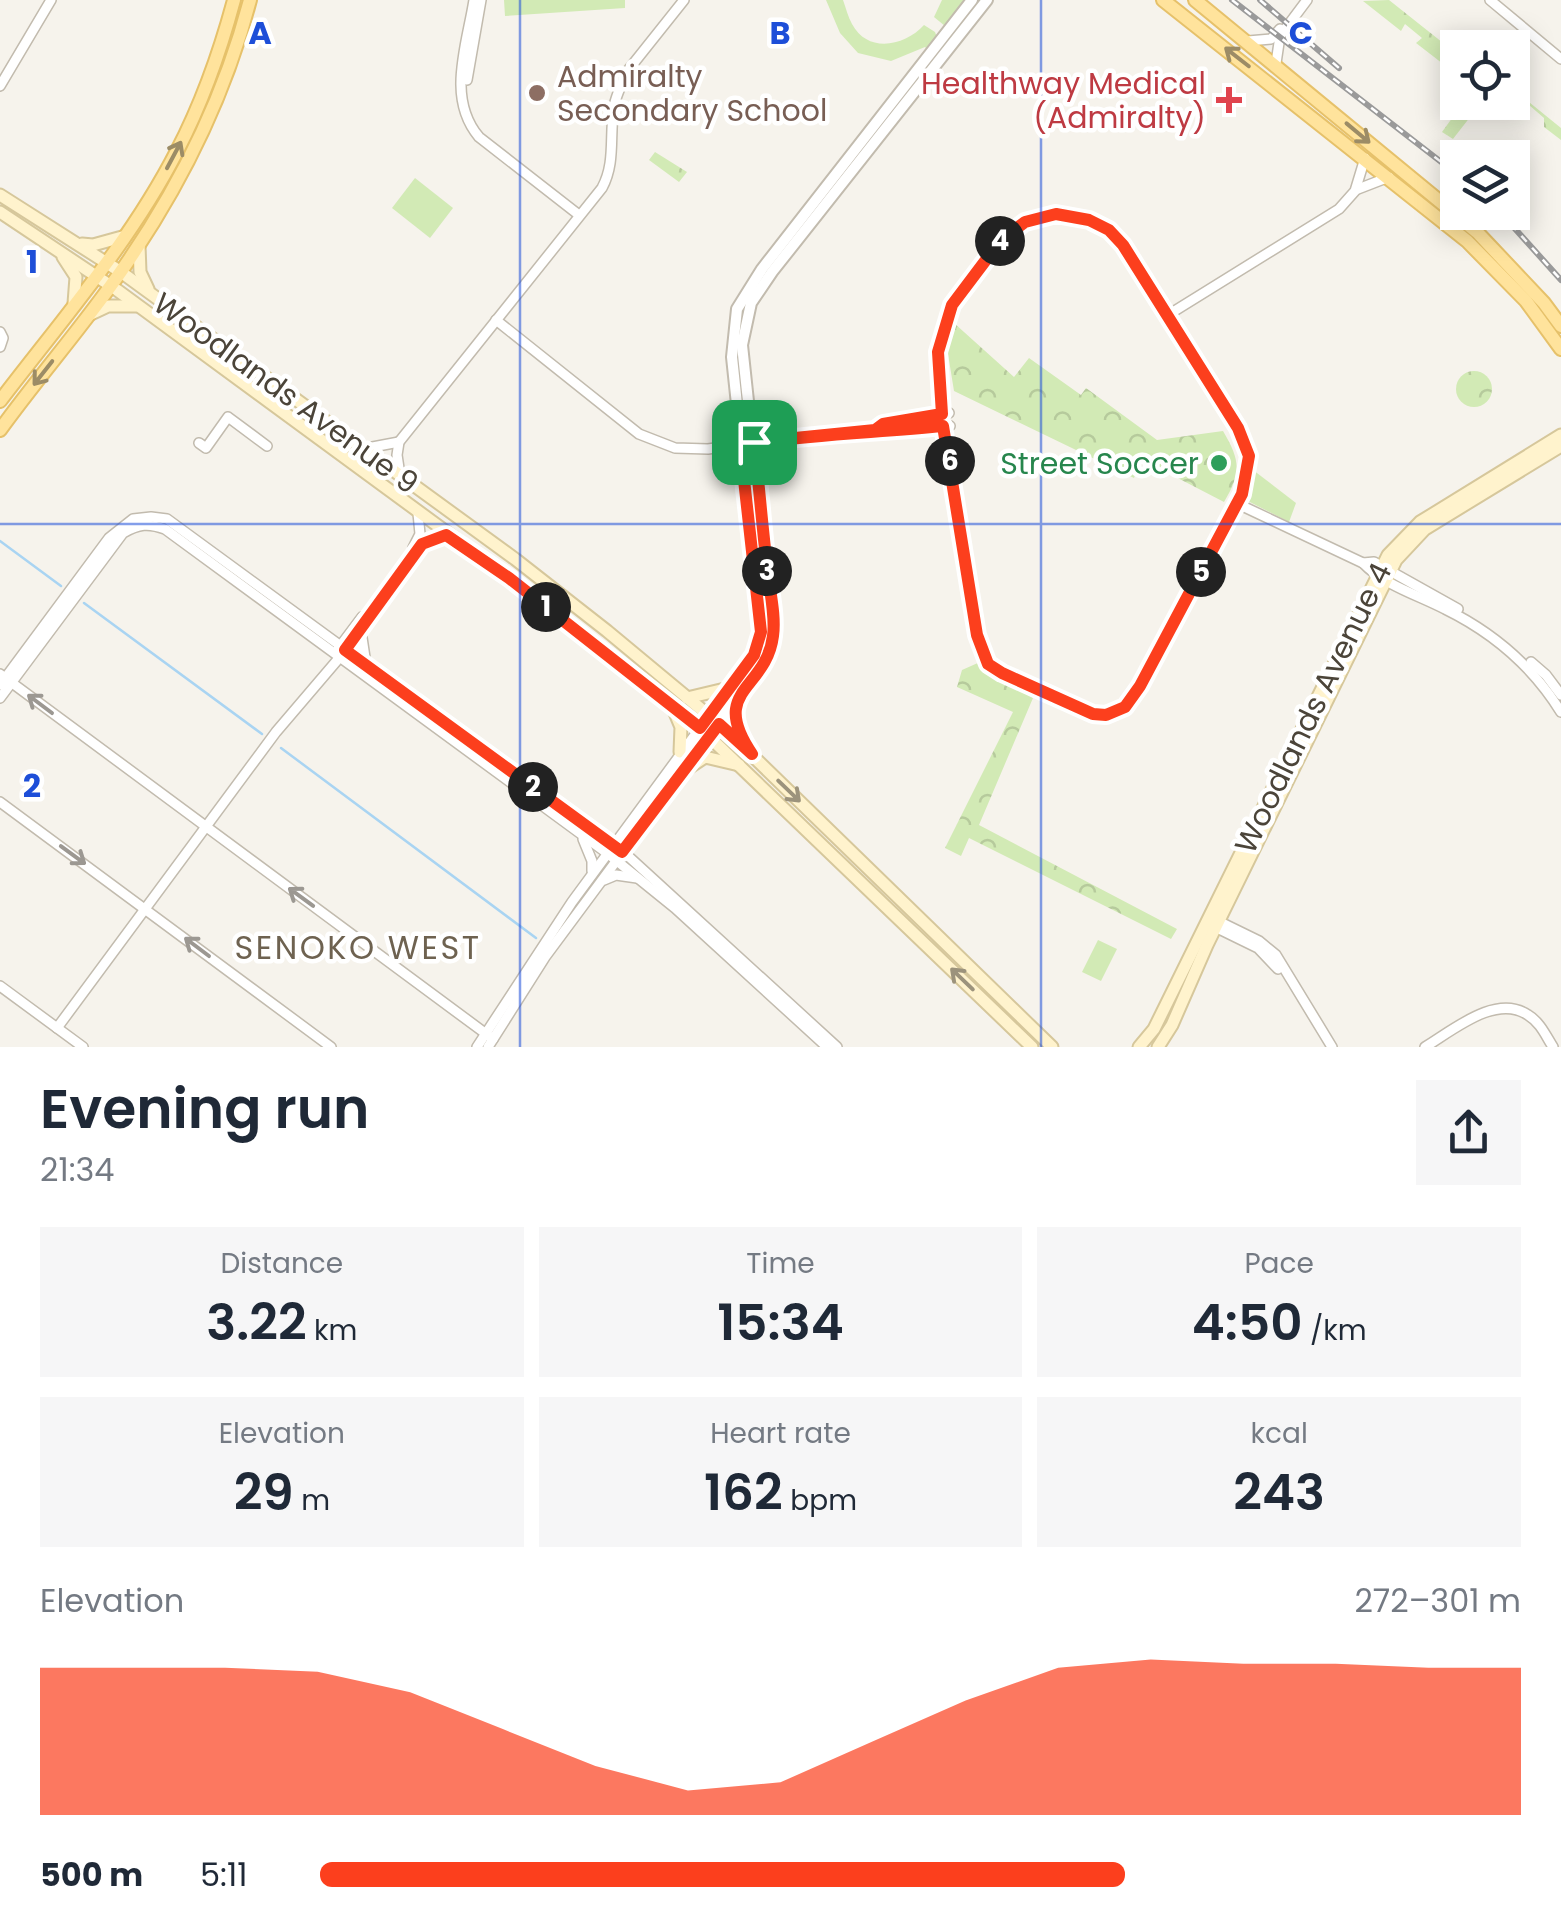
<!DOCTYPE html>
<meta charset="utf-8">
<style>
body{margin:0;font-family:Poppins,sans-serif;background:#f6f6f7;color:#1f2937;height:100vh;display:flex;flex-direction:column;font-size:38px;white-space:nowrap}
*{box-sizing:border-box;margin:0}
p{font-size:32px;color:#747a83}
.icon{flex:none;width:55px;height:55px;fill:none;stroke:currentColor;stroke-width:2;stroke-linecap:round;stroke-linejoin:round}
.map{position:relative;height:1047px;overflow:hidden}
.panel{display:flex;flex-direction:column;background:#fff;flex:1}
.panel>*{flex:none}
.buttons{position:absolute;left:1440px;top:30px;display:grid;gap:20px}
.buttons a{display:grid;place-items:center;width:90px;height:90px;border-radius:0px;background:#fff;box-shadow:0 5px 25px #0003;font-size:50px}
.pin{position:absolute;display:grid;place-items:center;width:85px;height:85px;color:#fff;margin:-42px;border-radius:20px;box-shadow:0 5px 15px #0006}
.km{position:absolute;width:50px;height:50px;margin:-25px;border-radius:50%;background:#222;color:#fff;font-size:28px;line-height:50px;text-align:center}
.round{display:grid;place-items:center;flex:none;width:105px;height:105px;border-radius:0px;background:#f6f6f7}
.headline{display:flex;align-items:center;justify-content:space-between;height:170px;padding:0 40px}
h1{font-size:55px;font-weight:600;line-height:75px}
.stats{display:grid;grid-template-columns:repeat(3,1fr);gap:15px;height:170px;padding:10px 40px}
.stats div{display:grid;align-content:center;border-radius:0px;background:#f6f6f7;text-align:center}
.stats b{font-size:50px;font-weight:600}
.stats small{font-size:28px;font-weight:400}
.stats p{font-size:28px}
.chart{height:280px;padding:20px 40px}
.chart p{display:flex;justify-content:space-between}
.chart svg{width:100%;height:180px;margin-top:10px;fill:#fc3f1d;opacity:.7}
ul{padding:0 40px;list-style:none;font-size:32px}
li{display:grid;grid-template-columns:160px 120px 1fr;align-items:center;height:75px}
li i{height:25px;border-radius:12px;background:#fc3f1d}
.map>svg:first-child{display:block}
.green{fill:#d2eab5}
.park{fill:url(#park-crowns)}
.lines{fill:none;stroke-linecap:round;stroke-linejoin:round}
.stream{stroke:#a9d4f2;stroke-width:2.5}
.minor-casing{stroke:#c2bbae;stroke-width:12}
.tertiary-casing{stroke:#c2bbae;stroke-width:14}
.secondary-casing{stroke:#d6c79b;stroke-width:15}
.primary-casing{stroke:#e6c16a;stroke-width:16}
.minor{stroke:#fff;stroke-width:9}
.tertiary{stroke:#fff;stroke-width:10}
.secondary{stroke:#fff3cd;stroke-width:11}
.primary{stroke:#ffe39c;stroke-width:12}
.rail-casing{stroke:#9a9a9a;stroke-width:6}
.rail{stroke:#fff;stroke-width:2.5;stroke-dasharray:8;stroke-linecap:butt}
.oneway{stroke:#9c8c66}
.oneway2{stroke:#9c9892}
.oneway3{stroke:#9c937c}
.route-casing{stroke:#fff;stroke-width:20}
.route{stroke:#fc3f1d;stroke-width:12}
.grid{fill:none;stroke:#1d4ed8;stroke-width:2.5;stroke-opacity:0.55}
.education-dot{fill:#8d6e63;stroke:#fff;stroke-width:4}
.health-dot{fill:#e0444e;stroke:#fff;stroke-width:4}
.leisure-dot{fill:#2e9e5b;stroke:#fff;stroke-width:4}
.labels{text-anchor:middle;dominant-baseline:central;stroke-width:9;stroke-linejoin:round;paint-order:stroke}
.education-label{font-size:30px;fill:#785e54;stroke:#fff;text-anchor:start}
.health-label{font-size:30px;fill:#be3a42;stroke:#fff;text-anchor:end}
.street-label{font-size:30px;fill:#4b4439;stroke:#fff}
.leisure-label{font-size:30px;fill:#27864d;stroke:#fff;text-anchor:end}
.neighbourhood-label{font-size:32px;letter-spacing:2.5px;fill:#6e6250;stroke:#fff}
.grid-label{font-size:32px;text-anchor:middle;font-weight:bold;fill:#1d4ed8;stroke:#fff;stroke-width:9;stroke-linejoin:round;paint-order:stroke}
</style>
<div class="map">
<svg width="1561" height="1047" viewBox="0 0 1561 1047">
<defs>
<pattern id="park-crowns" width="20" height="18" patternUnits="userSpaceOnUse" patternTransform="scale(2.5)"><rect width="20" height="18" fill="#d2eab5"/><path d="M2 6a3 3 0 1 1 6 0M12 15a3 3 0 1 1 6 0" fill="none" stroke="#b6ca9c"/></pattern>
</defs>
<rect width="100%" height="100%" fill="#f6f3ec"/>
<g class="green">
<path d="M504 0H625V8L505 16Z"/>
<path d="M826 0H843C846 8 848 17 852 24 868 54 905 46 924 25L935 32 938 40 929 51 925 47 891 61 858 53 840 33Z"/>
<path d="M942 0H968L945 26 934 17Z"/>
<path d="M415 178 453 208 430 238 392 208Z"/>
<path d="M1253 470 1296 503 1289 522 1240 497Z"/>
<path d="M1098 940 1117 949 1101 981 1082 972Z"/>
</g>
<g class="park">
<path d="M1389 0 1457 54 1456 74 1416 43 1422 38 1405 24 1401 31 1363 1Z"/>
<path d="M1513 89 1561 128V140L1544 127V118L1529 105 1523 107 1513 100Z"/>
<path d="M1463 103H1481L1453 139 1442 132Z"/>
<path d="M655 152 687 172 679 182 649 160Z"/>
<path d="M954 323 1014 377 1029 358 1081 395 1086 388 1157 440 1223 431C1240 460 1242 472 1224 502L1141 459 1134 478 954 391 947 348Z"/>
<circle cx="1474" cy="389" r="18"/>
<path d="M980 662 987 672 1033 698 979 825 1177 929 1171 939 969 838 961 856 945 848 1013 712 957 687 962 670Z"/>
</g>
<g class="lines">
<g class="stream">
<path d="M0 541 61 586"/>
<path d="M84 603 262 734"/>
<path d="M281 748 536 938"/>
</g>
<g class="minor-casing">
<g id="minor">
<path d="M474 0C467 45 446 98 479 137L579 215"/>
<path d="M1490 0 1561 59"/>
<path d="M1248 41 1271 39 1280 29"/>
<path d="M1276 63 1280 36 1307 0"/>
<path d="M467 80 481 0"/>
<path d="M0 86 51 0"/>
<path d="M1358 189 1389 177"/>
<path d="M1055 214 1089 220 1100 225 1130 254 1233 418 1249 456 1238 504 1140 686 1125 707 1106 715 1093 714 1002 673 984 656 968 583 942 414 938 351 943 326 952 305 1001 240 1025 223Z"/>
<path d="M1168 315 1339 209 1355 191 1365 158"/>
<path d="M496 320 639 434 675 448 708 449 826 433 884 432 950 426"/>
<path d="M0 332 3 338 0 347"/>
<path d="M875 430 883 424 949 413"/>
<path d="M199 443 206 448 228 417 267 446"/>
<path d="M362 449 399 442"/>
<path d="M400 475 397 455 399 442 602 188C616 162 609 136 614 107 616 94 623 81 629 69L684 0"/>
<path d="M1238 504 1363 563C1384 585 1418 595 1445 609 1492 632 1533 667 1561 712"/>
<path d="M413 548 420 534 418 513"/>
<path d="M1363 563 1374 562 1458 609"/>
<path d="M361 631 366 664"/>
<path d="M338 649 362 617"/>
<path d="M1531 662 1546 675 1561 695"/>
<path d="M0 674 493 1039"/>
<path d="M0 685 109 538 133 519 151 517 167 519 628 856 837 1047"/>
<path d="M0 698 123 533C139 524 148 523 165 529L607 853 675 908 827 1047"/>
<path d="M0 802 331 1047"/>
<path d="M583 839 592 861V871"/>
<path d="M604 880 616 875 637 878"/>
<path d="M1216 920 1259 941 1276 955 1332 1047"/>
<path d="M1213 926 1258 948 1278 969"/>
<path d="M0 986 83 1047"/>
<path d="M57 1028 276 732 340 657 422 544 446 535"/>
<path d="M477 1047 572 902 700 728"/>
<path d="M488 1047 545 957 709 736"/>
<path d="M1425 1047C1452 1031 1496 993 1528 1015 1540 1022 1546 1036 1553 1047"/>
</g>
</g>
<g class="tertiary-casing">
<g id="tertiary">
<path d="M706 719 754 655 761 632 732 357 737 309 762 269 972 0"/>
<path d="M709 736 761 667 773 635 742 345 751 303 772 272 987 0"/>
</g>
</g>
<g class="secondary-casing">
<g id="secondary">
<path d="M0 195 121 272 515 559 607 631 725 729 1052 1047"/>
<path d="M0 212 117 290 509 578 700 728 1032 1047"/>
<path d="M82 244 93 245 122 237"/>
<path d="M139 245 140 272 148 289"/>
<path d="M63 257 76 277 74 303"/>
<path d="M91 314 108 306H136"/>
<path d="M742 694C734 714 732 724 743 742"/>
<path d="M687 698 729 688"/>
<path d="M673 708 681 727 680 752"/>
<path d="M678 775 705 757 739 765"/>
<path d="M1139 1047 1154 1029 1388 555 1420 522 1561 435"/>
<path d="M1158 1047 1172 1025 1207 945 1396 560 1425 529 1561 446"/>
</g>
</g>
<g class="primary-casing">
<g id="primary">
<path d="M1163 0 1467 241 1526 301 1561 349"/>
<path d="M1195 0 1477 232 1544 303 1561 326"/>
<path d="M0 401C61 321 131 241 177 151 202 103 220 52 234 0"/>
<path d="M0 430C39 376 84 325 122 270 180 187 224 99 250 0"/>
</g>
</g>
<use href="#minor" class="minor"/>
<use href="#tertiary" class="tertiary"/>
<use href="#secondary" class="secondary"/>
<use href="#primary" class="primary"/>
<g class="rail-casing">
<g id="rail">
<path d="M1232 0 1458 175"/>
<path d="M1260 0 1339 68"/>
<path d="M1500 212 1561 280"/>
</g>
</g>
<use href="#rail" class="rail"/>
</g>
<defs><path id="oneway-shaft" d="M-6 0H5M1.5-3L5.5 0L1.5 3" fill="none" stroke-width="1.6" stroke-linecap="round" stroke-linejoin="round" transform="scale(2.5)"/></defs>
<g class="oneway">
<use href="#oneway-shaft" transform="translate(1237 57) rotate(-142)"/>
<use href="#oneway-shaft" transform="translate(1358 133) rotate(40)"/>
<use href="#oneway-shaft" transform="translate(174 155) rotate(-62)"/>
<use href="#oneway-shaft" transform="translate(43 373) rotate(128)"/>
</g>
<g class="oneway2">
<use href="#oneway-shaft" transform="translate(40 704) rotate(-143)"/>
<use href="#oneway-shaft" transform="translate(73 855) rotate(36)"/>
<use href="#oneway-shaft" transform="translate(301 897) rotate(-144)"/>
<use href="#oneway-shaft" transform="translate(197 947) rotate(-143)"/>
</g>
<g class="oneway3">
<use href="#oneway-shaft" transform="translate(789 791) rotate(44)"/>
<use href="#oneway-shaft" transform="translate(962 979) rotate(-136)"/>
</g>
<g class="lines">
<g class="route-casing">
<path id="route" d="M754 442 740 444 761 632 754 655 700 728 509 578 446 535 422 544 345 650 622 852 719 724 752 754C708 689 766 691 773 636 776 614 769 589 767 566 762 525 759 484 754 442L875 430 883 424 942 414 938 352 952 305 1001 240 1025 222 1056 214 1089 220 1109 230 1123 245 1238 428 1249 456 1242 494 1140 686 1125 707 1106 715 1093 714 1002 673 988 664 977 635 943 426C882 432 822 434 761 442H754"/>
</g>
<use href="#route" class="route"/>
</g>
<path class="grid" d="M520 0V1047M1041 0V1047M0 524H1561"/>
<circle class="education-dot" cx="537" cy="93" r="10"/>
<path class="health-dot" d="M1224 85h10v10h10v10h-10v10h-10v-10h-10v-10h10z"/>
<circle class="leisure-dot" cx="1219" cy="463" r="10"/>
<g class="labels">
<g class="education-label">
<text x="557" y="76">Admiralty<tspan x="557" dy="34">Secondary School</tspan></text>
</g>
<g class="health-label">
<text x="1206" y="83">Healthway Medical<tspan x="1206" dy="34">(Admiralty)</tspan></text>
</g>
<g class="street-label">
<text transform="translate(286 393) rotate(36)">Woodlands Avenue 9</text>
<text transform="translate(1313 708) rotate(-64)">Woodlands Avenue 4</text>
</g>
<g class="leisure-label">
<text x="1199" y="463">Street Soccer</text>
</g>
<g class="neighbourhood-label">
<text x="358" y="947">SENOKO WEST</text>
</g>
</g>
<g class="grid-label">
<text x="260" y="44">A</text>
<text x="780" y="44">B</text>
<text x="1301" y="44">C</text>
<text x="32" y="273">1</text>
<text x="32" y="797">2</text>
</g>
</svg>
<div class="buttons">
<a><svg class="icon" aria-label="locate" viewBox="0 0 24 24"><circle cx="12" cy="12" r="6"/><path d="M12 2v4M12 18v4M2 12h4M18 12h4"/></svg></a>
<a><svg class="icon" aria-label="layers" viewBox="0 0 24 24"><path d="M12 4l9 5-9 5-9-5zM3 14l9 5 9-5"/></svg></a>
</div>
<div class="pin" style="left:754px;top:442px;background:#1e9e55"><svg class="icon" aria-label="arrive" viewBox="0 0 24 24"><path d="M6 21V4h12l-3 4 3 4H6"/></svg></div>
<b class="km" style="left:546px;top:607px">1</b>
<b class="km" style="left:533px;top:787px">2</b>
<b class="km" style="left:767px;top:571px">3</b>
<b class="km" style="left:1000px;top:241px">4</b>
<b class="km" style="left:1201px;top:572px">5</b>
<b class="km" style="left:950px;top:461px">6</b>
</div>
<section class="panel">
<div class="headline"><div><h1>Evening run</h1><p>21:34</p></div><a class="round"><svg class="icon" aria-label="share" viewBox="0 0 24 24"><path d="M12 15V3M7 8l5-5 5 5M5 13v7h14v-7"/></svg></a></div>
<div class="stats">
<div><p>Distance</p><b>3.22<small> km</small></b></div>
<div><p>Time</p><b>15:34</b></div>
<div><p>Pace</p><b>4:50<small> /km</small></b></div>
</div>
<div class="stats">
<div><p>Elevation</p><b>29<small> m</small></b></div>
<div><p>Heart rate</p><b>162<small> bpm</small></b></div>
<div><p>kcal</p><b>243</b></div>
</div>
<div class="chart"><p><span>Elevation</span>272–301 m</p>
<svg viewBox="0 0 160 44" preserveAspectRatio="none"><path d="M0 44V8L10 8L20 8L30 9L40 14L50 23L60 32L70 38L80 36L90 26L100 16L110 8L120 6L130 7L140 7L150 8L160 8V44z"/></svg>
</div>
<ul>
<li><b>500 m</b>5:11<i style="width:67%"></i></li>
</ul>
</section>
